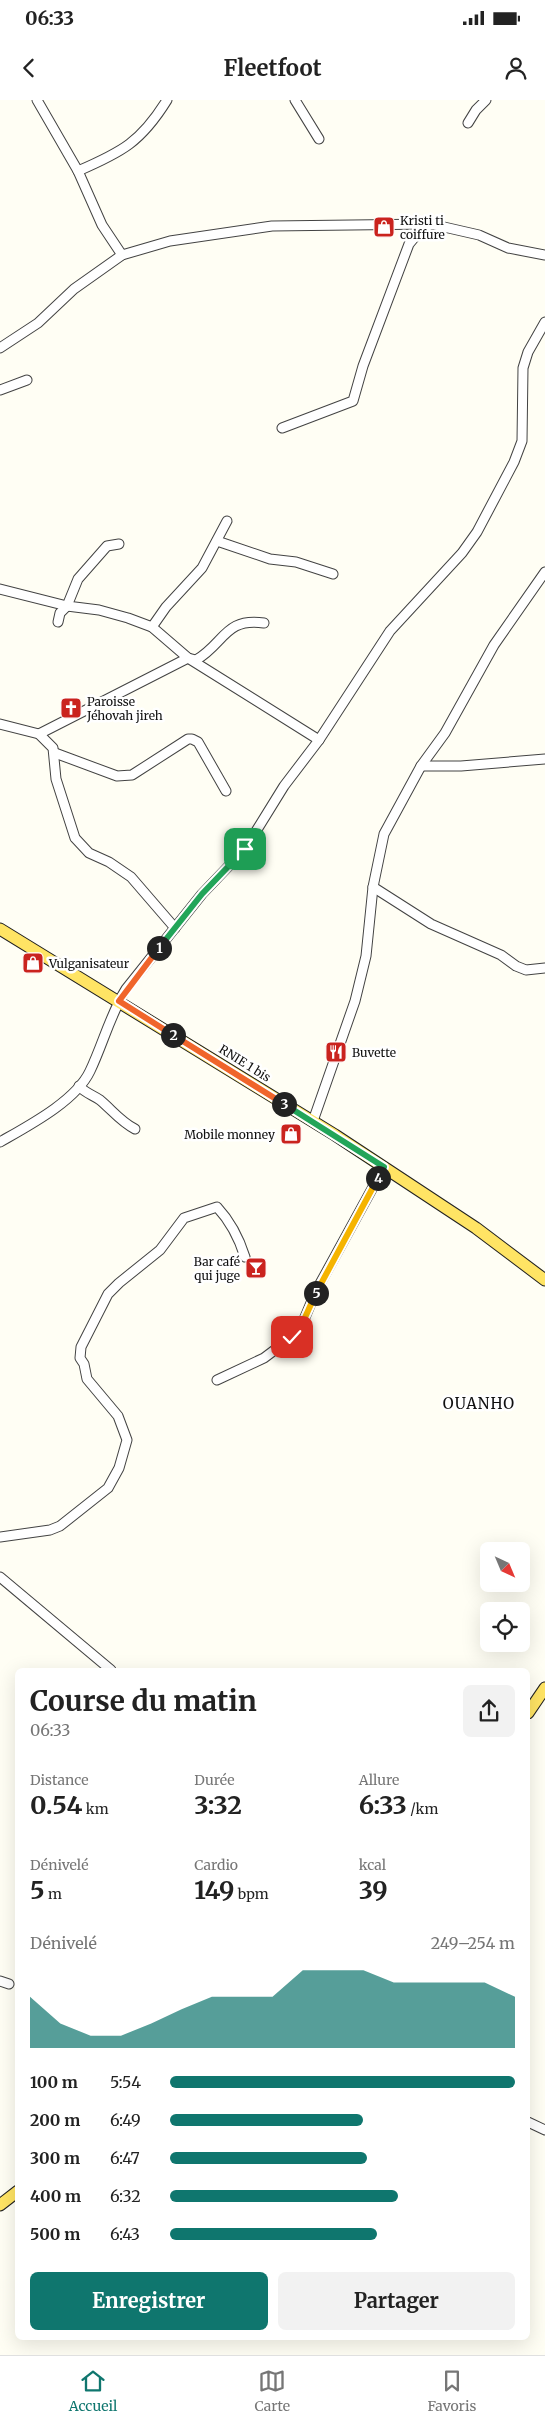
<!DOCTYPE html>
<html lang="fr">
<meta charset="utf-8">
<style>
body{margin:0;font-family:Merriweather,serif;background:#f2f2f2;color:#222;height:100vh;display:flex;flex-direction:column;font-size:19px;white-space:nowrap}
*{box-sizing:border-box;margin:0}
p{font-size:16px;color:#767676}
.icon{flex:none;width:28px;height:28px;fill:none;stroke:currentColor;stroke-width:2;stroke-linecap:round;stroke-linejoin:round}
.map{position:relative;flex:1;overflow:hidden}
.details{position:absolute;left:15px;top:1568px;width:515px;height:672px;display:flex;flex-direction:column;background:#fff;border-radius:8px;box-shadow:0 5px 20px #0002}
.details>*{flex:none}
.needle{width:32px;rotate:136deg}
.buttons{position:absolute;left:480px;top:1442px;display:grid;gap:10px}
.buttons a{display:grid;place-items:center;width:50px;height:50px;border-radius:8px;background:#fff;box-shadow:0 5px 20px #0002;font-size:25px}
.pin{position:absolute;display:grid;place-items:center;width:42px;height:42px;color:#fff;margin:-21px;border-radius:10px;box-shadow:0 2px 8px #0006}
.km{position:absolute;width:25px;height:25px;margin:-12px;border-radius:50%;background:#222;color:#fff;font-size:14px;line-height:25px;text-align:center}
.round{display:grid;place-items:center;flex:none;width:52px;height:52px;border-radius:8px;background:#f2f2f2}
.headline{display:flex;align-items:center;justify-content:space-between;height:85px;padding:0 15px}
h1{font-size:28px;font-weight:700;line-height:38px}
.figures{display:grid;grid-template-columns:repeat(3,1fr);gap:8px;height:85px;padding:5px 15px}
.figures div{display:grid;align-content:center}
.figures b{font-size:25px;font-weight:700}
.figures small{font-size:14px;font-weight:400}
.figures p{font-size:14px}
.chart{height:140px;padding:10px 15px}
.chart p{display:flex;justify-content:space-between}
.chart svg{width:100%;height:90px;margin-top:5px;fill:#0f766e;opacity:.7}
.primary-button{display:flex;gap:10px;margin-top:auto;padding:10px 15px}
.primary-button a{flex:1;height:58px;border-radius:8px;background:#0f766e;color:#fff;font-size:20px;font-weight:700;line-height:58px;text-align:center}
.primary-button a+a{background:#f2f2f2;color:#222}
ul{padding:0 15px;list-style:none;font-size:16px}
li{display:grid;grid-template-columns:80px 60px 1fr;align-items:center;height:38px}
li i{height:12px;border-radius:6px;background:#0f766e}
.status{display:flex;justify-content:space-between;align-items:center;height:35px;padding:0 25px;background:#fff;direction:ltr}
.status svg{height:14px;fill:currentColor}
header{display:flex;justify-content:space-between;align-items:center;height:65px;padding:0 15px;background:#fff;font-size:22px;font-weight:700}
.menu{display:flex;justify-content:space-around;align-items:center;height:70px;border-top:1px solid #e0e0e0;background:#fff;font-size:14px;color:#767676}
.menu a{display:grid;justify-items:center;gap:2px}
.menu .selected{color:#0f766e}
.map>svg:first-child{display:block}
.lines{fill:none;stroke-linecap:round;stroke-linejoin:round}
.minor-casing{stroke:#434343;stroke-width:11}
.major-casing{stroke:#212121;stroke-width:13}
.minor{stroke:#fff;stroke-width:9}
.major{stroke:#ffe464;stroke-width:11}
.split-1-casing{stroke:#fff;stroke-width:10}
.split-2-casing{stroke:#fff;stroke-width:10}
.split-3-casing{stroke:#fff;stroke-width:10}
.split-4-casing{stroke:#fff;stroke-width:10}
.split-5-casing{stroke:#fff;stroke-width:10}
.split-6-casing{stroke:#fff;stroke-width:10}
.split-1{stroke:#22a559;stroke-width:6}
.split-2{stroke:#f0652b;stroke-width:6}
.split-3{stroke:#f0652b;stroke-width:6}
.split-4{stroke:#22a559;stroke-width:6}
.split-5{stroke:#f5b400;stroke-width:6}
.split-6{stroke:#f5b400;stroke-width:6}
.labels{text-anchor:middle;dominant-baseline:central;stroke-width:5;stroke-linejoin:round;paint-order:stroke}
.poi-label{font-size:12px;fill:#101010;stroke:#fff;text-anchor:start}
.street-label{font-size:12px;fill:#101010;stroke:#fff}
.quarter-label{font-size:15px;letter-spacing:1px;fill:#101010;stroke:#fff}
</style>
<div class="status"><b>06:33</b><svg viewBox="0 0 49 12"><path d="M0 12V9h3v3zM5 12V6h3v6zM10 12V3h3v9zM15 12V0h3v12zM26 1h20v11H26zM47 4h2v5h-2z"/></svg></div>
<header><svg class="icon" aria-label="back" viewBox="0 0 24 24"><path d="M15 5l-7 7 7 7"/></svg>Fleetfoot<svg class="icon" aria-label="person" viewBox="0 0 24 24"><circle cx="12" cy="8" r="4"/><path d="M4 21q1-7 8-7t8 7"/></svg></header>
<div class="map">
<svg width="545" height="2255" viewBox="0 0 545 2255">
<rect width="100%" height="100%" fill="#fffef4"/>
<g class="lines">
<g class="minor-casing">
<g id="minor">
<path d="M37 0 78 71 102 125 122 155"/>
<path d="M295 0 319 39"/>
<path d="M468 23 476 10 486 0"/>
<path d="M78 71C122 52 141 42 167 0"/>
<path d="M0 248 38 223 74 189 122 155 170 141 272 126 431 124 479 135 508 148 545 155"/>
<path d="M0 290 27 280"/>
<path d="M282 328 353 301 363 266 409 144 419 132 431 124"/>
<path d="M217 441 270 459 296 462 333 474"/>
<path d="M0 489 67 506 99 510 128 518 152 527 188 558 319 640"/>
<path d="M58 522 60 513 67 506 78 479 107 446 119 444"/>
<path d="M152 527 166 507 202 468 227 421"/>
<path d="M0 624 39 634 53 648 56 679 75 738 89 753 109 762 131 777 175 828"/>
<path d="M39 634 188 558 196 560C224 544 225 517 264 523"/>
<path d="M55 653 117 676 132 675 188 639H192L198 642 226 691"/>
<path d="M421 666H461L545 659"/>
<path d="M373 787 431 824 501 855 516 866 526 870 545 868"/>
<path d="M79 986C85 993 93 995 100 1000 112 1010 121 1022 135 1029"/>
<path d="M313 1021 355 901 366 856 373 787 384 734 421 666 445 633 494 545 545 472"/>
<path d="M0 1042C28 1026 76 1001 90 971 103 944 110 915 126 889L202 794 245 749 284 686 319 640 390 531 462 453 477 432 514 362 522 341 523 268 528 252 545 222"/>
<path d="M217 1280 264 1258 292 1237 303 1222 316 1191 384 1067"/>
<path d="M0 1437 50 1430 60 1426 108 1388 119 1368 127 1340 118 1316 87 1279 84 1264 80 1258 81 1247 108 1194 119 1183 160 1150 184 1118 217 1107C231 1122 239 1138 245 1157"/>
<path d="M0 1477 111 1570"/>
<path d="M0 1881 9 1884"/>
<path d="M528 2022 545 2030"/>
</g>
</g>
<g class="major-casing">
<g id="major">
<path d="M0 829 335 1035 476 1128 545 1180"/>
<path d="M528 1613 545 1588"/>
<path d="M0 2105 18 2091"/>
</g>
</g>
<use href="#minor" class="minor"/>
<use href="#major" class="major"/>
</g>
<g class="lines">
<g class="split-1-casing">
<path id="split-1" d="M159 848 202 794 245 749"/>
</g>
<g class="split-2-casing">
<path id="split-2" d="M159 848 119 901 173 935"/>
</g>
<g class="split-3-casing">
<path id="split-3" d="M173 935 284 1004"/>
</g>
<g class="split-4-casing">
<path id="split-4" d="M284 1004 384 1067 378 1078"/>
</g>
<g class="split-5-casing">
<path id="split-5" d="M316 1193 378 1078"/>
</g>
<g class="split-6-casing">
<path id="split-6" d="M292 1237 303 1222 316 1193"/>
</g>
<use href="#split-1" class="split-1"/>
<use href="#split-2" class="split-2"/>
<use href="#split-3" class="split-3"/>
<use href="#split-4" class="split-4"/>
<use href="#split-5" class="split-5"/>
<use href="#split-6" class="split-6"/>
</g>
<defs>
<g id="shop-square" transform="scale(1.125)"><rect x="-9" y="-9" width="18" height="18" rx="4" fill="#ca231e" stroke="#fff"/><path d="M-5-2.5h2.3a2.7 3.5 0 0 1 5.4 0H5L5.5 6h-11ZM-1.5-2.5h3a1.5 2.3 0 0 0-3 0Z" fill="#fff"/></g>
<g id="church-square" transform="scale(1.125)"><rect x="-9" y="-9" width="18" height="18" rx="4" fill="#ca231e" stroke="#fff"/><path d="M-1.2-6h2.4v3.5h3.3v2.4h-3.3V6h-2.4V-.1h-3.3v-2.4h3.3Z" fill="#fff"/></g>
<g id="restaurant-square" transform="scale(1.125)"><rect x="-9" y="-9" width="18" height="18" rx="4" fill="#ca231e" stroke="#fff"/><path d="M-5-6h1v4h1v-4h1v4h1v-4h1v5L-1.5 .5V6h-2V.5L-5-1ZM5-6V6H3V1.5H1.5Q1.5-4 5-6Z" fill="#fff"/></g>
<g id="bar-square" transform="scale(1.125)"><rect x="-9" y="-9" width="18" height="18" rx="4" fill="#ca231e" stroke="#fff"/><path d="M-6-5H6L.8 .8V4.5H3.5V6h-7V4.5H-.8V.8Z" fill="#fff"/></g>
</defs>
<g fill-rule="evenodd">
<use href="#shop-square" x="384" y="127"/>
<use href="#church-square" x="71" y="608"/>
<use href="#shop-square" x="33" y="863"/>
<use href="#restaurant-square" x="336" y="952"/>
<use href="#shop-square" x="291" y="1034"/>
<use href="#bar-square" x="256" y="1168"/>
</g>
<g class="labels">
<g class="poi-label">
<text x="400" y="120">Kristi ti<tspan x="400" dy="14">coiffure</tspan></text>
<text x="87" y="601">Paroisse<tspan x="87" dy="14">Jéhovah jireh</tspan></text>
<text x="49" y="863">Vulganisateur</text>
<text x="352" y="952">Buvette</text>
<text x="275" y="1034" text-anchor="end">Mobile monney</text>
<text x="240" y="1161" text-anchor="end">Bar café<tspan x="240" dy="14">qui juge</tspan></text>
</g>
<g class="street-label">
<text transform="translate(245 963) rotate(32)">RNIE 1 bis</text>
</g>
<g class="quarter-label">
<text x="479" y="1303">OUANHO</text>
</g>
</g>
</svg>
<div class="buttons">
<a><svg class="needle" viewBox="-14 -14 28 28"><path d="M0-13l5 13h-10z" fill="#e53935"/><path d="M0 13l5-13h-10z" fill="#767676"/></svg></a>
<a><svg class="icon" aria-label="locate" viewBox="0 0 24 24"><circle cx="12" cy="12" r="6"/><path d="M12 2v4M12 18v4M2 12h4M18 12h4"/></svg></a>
</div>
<div class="pin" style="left:245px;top:749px;background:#1e9e55"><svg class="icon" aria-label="arrive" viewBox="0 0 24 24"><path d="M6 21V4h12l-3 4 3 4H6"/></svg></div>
<div class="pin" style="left:292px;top:1237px;background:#d93025"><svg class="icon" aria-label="check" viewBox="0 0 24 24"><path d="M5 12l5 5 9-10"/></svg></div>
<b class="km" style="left:159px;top:848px">1</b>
<b class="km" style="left:173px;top:935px">2</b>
<b class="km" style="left:284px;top:1004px">3</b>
<b class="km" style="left:378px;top:1078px">4</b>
<b class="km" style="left:316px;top:1193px">5</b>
<section class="details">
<div class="headline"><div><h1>Course du matin</h1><p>06:33</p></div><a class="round"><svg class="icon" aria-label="share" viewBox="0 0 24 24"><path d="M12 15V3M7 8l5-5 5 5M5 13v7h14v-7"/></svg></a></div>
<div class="figures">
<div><p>Distance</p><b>0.54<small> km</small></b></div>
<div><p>Durée</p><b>3:32</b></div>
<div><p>Allure</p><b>6:33<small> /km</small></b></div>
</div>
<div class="figures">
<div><p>Dénivelé</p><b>5<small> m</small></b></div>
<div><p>Cardio</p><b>149<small> bpm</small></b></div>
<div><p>kcal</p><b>39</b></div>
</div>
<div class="chart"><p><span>Dénivelé</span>249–254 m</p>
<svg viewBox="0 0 160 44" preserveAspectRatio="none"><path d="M0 44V19L10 32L20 38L30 38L40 32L50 25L60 19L70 19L80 19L90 6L100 6L110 6L120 12L130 12L140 12L150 12L160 19V44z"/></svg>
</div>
<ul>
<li><b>100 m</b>5:54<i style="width:100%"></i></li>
<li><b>200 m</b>6:49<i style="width:56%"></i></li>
<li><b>300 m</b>6:47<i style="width:57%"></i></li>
<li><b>400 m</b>6:32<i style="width:66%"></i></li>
<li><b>500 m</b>6:43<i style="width:60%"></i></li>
</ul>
<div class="primary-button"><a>Enregistrer</a><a>Partager</a></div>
</section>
</div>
<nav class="menu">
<a class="selected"><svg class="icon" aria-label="home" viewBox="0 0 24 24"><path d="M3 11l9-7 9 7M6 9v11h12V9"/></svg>Accueil</a>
<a><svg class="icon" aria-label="map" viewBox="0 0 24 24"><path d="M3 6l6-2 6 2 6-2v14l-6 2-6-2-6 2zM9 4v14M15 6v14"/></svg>Carte</a>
<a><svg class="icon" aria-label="saved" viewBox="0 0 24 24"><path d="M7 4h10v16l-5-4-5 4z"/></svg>Favoris</a>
</nav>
